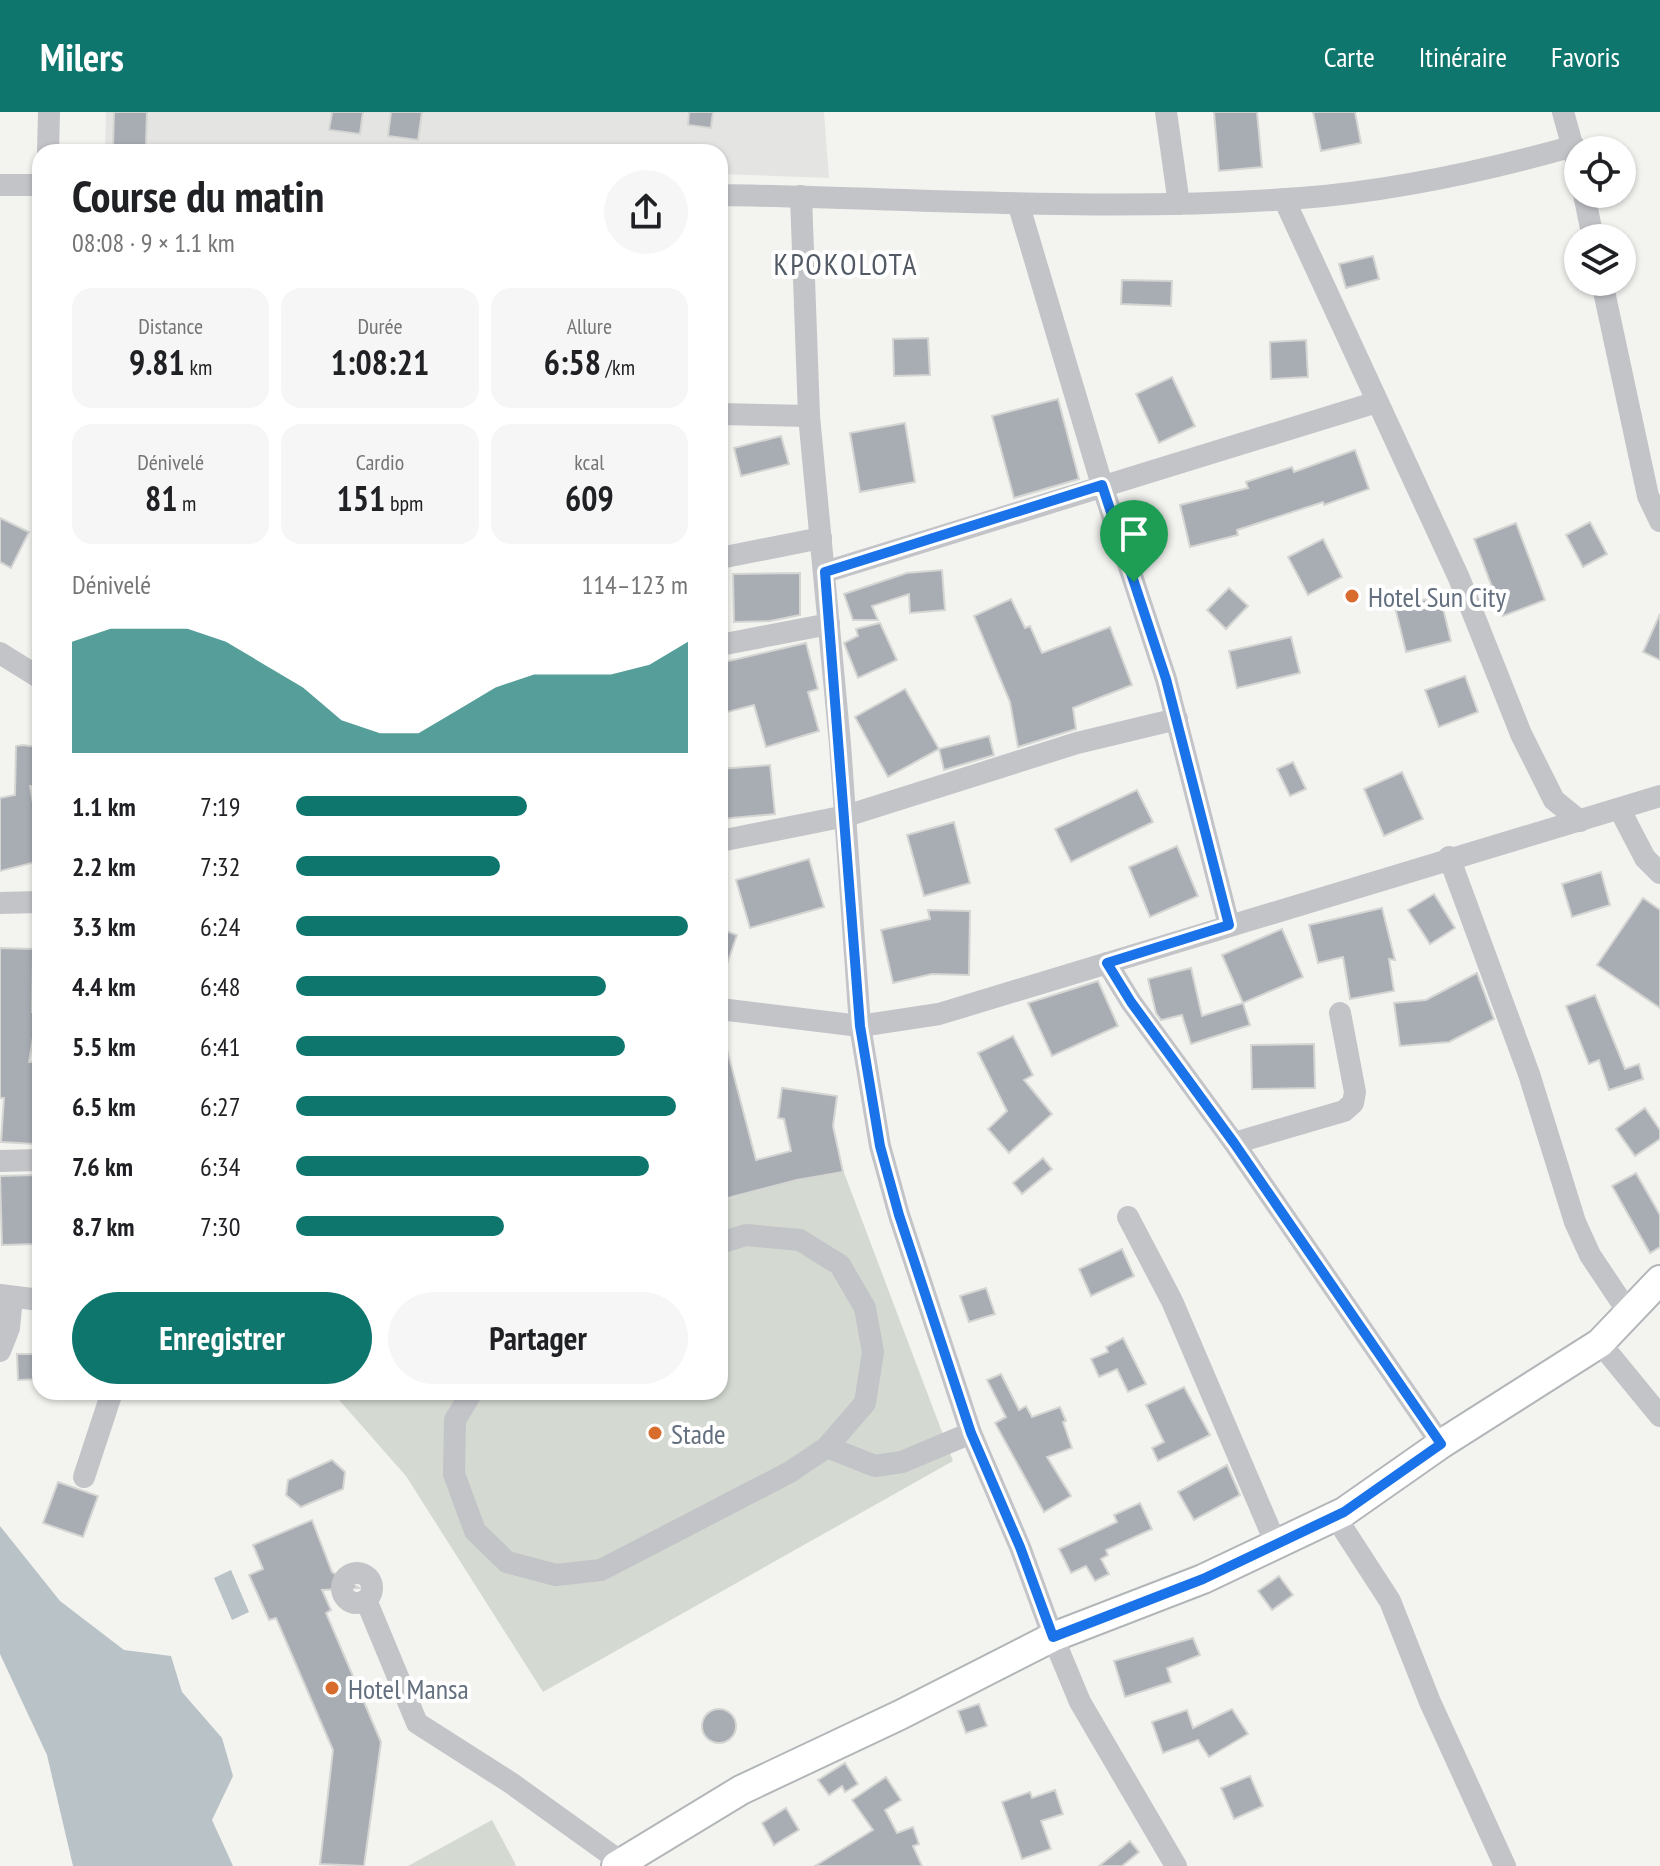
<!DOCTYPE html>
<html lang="fr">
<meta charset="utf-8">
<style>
body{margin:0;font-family:"PT Sans Narrow",sans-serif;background:#f6f6f6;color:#202124;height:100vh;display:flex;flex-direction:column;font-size:30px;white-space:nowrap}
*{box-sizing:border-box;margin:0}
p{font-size:26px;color:#757577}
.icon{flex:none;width:44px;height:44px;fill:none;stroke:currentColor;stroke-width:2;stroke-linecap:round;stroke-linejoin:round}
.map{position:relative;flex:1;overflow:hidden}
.sheet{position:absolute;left:32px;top:32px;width:696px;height:1256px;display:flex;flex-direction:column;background:#fff;border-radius:24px;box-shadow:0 2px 6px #0004}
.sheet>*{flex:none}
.tools{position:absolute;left:1564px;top:24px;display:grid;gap:16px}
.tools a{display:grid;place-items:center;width:72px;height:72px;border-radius:50%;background:#fff;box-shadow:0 2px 6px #0004;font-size:40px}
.pin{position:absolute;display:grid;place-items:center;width:68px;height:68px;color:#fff;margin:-82px -34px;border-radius:50% 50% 50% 0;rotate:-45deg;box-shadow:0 0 8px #0007}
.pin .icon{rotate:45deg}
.round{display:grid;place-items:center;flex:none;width:84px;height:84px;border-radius:42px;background:#f6f6f6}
.head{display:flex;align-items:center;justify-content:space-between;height:136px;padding:0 40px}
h1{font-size:44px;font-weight:600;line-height:60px}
.metrics{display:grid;grid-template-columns:repeat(3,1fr);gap:12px;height:136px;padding:8px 40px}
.metrics div{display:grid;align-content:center;border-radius:20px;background:#f6f6f6;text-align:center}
.metrics b{font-size:34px;font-weight:600}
.metrics small{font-size:22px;font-weight:400}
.metrics p{font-size:22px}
.chart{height:224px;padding:16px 40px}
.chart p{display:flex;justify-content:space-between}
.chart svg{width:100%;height:144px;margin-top:8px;fill:#0f766e;opacity:.7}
.action{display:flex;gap:16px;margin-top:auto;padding:16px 40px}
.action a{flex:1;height:92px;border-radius:48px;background:#0f766e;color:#fff;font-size:32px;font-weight:600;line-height:92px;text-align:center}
.action a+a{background:#f6f6f6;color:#202124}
ul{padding:0 40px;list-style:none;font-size:26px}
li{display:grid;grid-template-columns:128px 96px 1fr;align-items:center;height:60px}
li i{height:20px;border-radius:10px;background:#0f766e}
header{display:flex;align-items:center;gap:48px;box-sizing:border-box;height:112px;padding:0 40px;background:#0f766e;color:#fff}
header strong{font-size:38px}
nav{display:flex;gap:44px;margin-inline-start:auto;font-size:28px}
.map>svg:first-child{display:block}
.built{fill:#e4e5e3}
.green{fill:#d4dad1}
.water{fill:#b9c2c7}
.building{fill:#a8adb4;stroke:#d5d5d3;stroke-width:2}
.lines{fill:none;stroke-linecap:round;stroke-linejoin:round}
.major-casing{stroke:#b2b6b9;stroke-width:32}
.minor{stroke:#c2c4c8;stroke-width:22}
.major{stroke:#fff;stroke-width:28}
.route-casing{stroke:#fff;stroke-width:16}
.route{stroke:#1a73e8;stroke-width:10}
.poi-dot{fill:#d86c2c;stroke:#fff;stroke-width:3}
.labels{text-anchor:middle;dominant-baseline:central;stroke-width:8;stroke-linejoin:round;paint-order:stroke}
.poi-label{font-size:28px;fill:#64707f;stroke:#fff;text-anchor:start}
.neighbourhood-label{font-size:30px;letter-spacing:2px;fill:#525a65;stroke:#fff}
</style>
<header>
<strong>Milers</strong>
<nav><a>Carte</a><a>Itinéraire</a><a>Favoris</a></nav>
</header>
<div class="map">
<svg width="1660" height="1754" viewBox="0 0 1660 1754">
<rect width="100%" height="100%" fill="#f3f4f0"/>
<path class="built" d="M106 0H824L829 66 720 62V40H105Z"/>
<g class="green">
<path d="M840 1050 953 1349 543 1580 406 1364 332 1280H720V1090Z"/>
<path d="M492 1708 516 1753 514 1754H408Z"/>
</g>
<g class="water">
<path d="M0 1414 60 1489 124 1538 171 1544 182 1580 222 1626 233 1664 212 1708 233 1754H73L47 1643 0 1542Z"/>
<path d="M231 1458 249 1500 232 1508 214 1466Z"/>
</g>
<g class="building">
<path d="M114 0H147L146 33H113Z"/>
<path d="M332 0H363L360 22 329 18Z"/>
<path d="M391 0H422L418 28 388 24Z"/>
<path d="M689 0H713L711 16 688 13Z"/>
<path d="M1214 0H1257L1262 55 1219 59Z"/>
<path d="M1313 0H1355L1361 31 1321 39Z"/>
<path d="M1373 144 1379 167 1346 176 1339 152Z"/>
<path d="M1122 168 1172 169 1171 194 1121 192Z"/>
<path d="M928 226 930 263 894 264 893 227Z"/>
<path d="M1306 228 1308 265 1271 267 1270 230Z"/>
<path d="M1172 265 1195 314 1159 331 1136 282Z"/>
<path d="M1058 287 1079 367 1014 386 992 304Z"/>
<path d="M905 311 915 370 860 380 850 321Z"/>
<path d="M781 324 789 352 741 364 734 336Z"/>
<path d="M1355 338 1369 377 1324 393 1323 390 1237 418 1238 423 1190 435 1180 393 1248 376 1246 370 1292 355 1294 360Z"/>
<path d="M0 406 29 420 11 456 0 450Z"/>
<path d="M1590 410 1607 442 1583 455 1566 423Z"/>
<path d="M1516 411 1545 488 1503 504 1474 427Z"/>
<path d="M1323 427 1342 465 1308 483 1288 445Z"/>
<path d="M942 458 945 498 910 501 909 482 872 494 878 508H853L844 482 907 461Z"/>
<path d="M800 461V503L770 509 734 510 733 462Z"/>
<path d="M1229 476 1248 494 1226 517 1207 498Z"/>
<path d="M1440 484 1451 529 1406 540 1395 495Z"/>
<path d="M1011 487 1025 516 1030 514 1042 541 1110 515 1132 573 1073 596 1076 617 1018 635 1010 590 974 504Z"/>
<path d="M1660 502V548L1643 540Z"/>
<path d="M880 511 897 548 858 566 844 531 858 524 856 517Z"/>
<path d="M1291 525 1300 561 1237 576 1229 539Z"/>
<path d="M806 531 818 577 808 580 819 619 766 635 754 593 720 602V551Z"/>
<path d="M1465 564 1478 600 1439 615 1425 578Z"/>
<path d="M905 577 939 637 888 665 855 605Z"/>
<path d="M989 624 994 643 944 658 939 637Z"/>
<path d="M23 633 37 635 36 674H30L40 729 36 750 0 759V686L15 683 16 634Z"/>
<path d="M1293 650 1306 677 1290 684 1277 657Z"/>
<path d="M770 653 775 702 720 707V657Z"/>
<path d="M1402 660 1423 707 1384 724 1364 677Z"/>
<path d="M1137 678 1153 710 1071 750 1055 717Z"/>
<path d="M954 710 970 771 924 784 907 723Z"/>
<path d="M1177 734 1198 784 1150 805 1129 755Z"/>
<path d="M809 747 824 795 750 816 736 768Z"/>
<path d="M1601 760 1610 793 1572 805 1562 772Z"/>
<path d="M1434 782 1455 816 1430 832 1408 798Z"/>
<path d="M1643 786 1660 798V896L1597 853Z"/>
<path d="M1382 796 1395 848 1389 847 1394 879 1350 887 1343 845 1318 851 1309 813Z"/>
<path d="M928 798 970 799 969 863 932 862 893 871 881 818 930 807Z"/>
<path d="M720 817 737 823 722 866H720Z"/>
<path d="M1282 817 1303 865 1243 891 1222 843Z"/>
<path d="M0 836 33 837 32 900 37 901 29 950H36L35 1032 1 1030 4 986H0Z"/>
<path d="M1191 856 1202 904 1243 891 1250 913 1191 932 1182 903 1161 908 1156 901 1148 867Z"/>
<path d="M1477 861 1494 907 1449 930 1400 934 1394 891 1426 888Z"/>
<path d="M1098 869 1118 914 1052 944 1028 891Z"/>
<path d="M1595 883 1625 957 1639 952 1643 967 1609 978 1599 948 1589 952 1566 894Z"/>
<path d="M1013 924 1033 963 1024 968 1052 1002 1009 1041 988 1017 1007 999 978 941Z"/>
<path d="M720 930H725L756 1048 791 1039 784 1007 778 1006 782 976 837 984 833 1014 843 1060 797 1068 720 1088Z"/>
<path d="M1314 932 1315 976 1252 977 1251 933Z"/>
<path d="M1645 996 1660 1018V1027L1635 1044 1616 1017Z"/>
<path d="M1043 1046 1052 1057 1022 1082 1013 1071Z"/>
<path d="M1636 1061 1660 1103V1135L1650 1141 1612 1074Z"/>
<path d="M33 1063 36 1132 2 1133 0 1064Z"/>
<path d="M1122 1137 1134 1164 1091 1184 1079 1157Z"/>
<path d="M986 1176 995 1202 969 1210 960 1184Z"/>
<path d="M1123 1226 1146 1272 1128 1280 1117 1257 1099 1265 1091 1247 1108 1240 1106 1235Z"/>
<path d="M17 1242H40V1267L18 1268Z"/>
<path d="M1001 1262 1019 1298 1026 1294 1032 1305 1060 1295 1066 1309 1063 1310 1072 1336 1047 1345 1071 1384 1044 1400 995 1311 1006 1305 987 1268Z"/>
<path d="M1184 1275 1210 1323 1158 1349 1152 1336 1164 1330 1146 1293Z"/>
<path d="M332 1348 345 1360 343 1377 301 1395 286 1383 288 1368Z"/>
<path d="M1227 1353 1240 1383 1194 1408 1178 1380Z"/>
<path d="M58 1370 98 1384 83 1425 43 1411Z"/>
<path d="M1140 1391 1152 1417 1106 1438 1108 1443 1101 1447 1109 1462 1095 1469 1086 1454 1071 1461 1059 1437 1117 1410 1114 1403Z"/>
<path d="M312 1408 332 1460 359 1476 322 1478 331 1498 326 1501 381 1630 364 1754 320 1752 333 1638 276 1506 269 1508 249 1463 263 1457 253 1433Z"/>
<path d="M1279 1464 1293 1483 1272 1498 1258 1479Z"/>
<path d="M1193 1526 1200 1543 1167 1556 1171 1570 1125 1585 1114 1549Z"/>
<path d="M979 1592 987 1614 966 1621 958 1599Z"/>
<circle cx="719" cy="1614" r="17"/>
<path d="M1232 1597 1248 1622 1209 1645 1198 1628 1163 1641 1152 1610 1187 1598 1193 1616Z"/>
<path d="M845 1651 858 1672 845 1680 842 1674 829 1683 818 1668Z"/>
<path d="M1250 1664 1263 1694 1234 1707 1221 1676Z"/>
<path d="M886 1665 901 1688 885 1698 897 1721 913 1715 919 1732 913 1734 922 1754H815L873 1718 852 1688Z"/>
<path d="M1055 1678 1063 1702 1041 1709 1051 1737 1022 1747 1002 1690 1030 1680 1032 1686Z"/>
<path d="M786 1696 799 1718 774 1733 762 1711Z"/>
<path d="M1130 1729 1139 1740 1122 1754H1099Z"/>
</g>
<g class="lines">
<g class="major-casing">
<path id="major" d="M616 1754 741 1678 900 1603 1053 1525 1203 1467 1344 1400 1441 1332 1600 1231 1660 1168"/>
</g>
<g class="minor">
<path d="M1166 0 1179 92"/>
<path d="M1563 0 1578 54"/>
<path d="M48 40 49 0"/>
<path d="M0 73H40"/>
<path d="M1584 82 1593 126"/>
<path d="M720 83C914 86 1107 101 1301 86 1393 79 1485 59 1574 34"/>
<path d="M801 84 809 304 840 632 860 914 880 1034 899 1103 971 1321 1020 1435 1053 1525 1080 1590 1176 1754"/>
<path d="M1284 87 1459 466 1521 622 1554 688 1580 709"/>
<path d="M1019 94 1102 373 1166 567 1229 813"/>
<path d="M1602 170 1648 384 1660 409"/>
<path d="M720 302 809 304"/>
<path d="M720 446 821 426"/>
<path d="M825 460 1377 290"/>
<path d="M720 533 829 512"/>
<path d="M0 541 40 566"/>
<path d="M1620 698 1645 746 1660 761"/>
<path d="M720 729 846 704 1077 631 1177 607"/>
<path d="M1449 745 1529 962 1575 1110 1590 1143 1628 1200"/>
<path d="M0 791 40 790"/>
<path d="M1107 851 1131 890 1234 1031 1441 1332"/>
<path d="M720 897 860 914 939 902 1660 684"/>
<path d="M1234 1031 1344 999 1353 991 1355 980 1340 901"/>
<path d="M0 1049 40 1048"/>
<path d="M1128 1105 1172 1189 1276 1432"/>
<path d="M0 1183 40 1188"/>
<path d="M1600 1231 1660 1304"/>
<path d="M0 1239 9 1216 12 1185"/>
<path d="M472 1280 455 1308 454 1362 475 1419 507 1450 556 1463 601 1458 790 1360 827 1335 865 1291 873 1240 865 1196 840 1153 800 1128 746 1123 720 1131"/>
<path d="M827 1335 875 1354 902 1350 971 1321"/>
<path d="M84 1365 112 1280"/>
<path d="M1335 1404 1390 1489 1430 1590 1505 1754"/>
<circle cx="357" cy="1476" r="15"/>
<path d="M366 1488 417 1611 511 1671 621 1750"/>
</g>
<use href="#major" class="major"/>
</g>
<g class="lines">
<g class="route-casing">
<path id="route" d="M1102 373 1166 567 1229 813 1107 851 1131 890 1234 1031 1441 1332 1344 1400 1203 1467 1053 1525 1020 1435 971 1321 899 1103 880 1034 860 914 825 460Z"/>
</g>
<use href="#route" class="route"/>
</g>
<g class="poi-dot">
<circle cx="1352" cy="484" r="8"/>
<circle cx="655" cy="1321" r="8"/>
<circle cx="332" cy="1576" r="8"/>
</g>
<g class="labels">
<g class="poi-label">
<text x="1368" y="484">Hotel Sun City</text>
<text x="671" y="1321">Stade</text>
<text x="348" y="1576">Hotel Mansa</text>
</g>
<g class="neighbourhood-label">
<text x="846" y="151">KPOKOLOTA</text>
</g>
</g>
</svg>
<div class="tools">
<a><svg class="icon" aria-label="locate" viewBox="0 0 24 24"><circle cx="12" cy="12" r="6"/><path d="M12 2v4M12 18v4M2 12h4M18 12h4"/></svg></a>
<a><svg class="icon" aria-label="layers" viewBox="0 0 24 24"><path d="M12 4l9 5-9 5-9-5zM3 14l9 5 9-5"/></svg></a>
</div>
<div class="pin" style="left:1134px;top:470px;background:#1e9e55"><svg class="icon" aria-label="arrive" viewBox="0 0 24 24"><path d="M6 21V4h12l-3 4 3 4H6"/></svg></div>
<section class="sheet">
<div class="head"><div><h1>Course du matin</h1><p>08:08 · 9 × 1.1 km</p></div><a class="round"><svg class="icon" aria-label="share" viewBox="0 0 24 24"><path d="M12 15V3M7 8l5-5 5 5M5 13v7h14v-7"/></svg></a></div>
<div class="metrics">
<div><p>Distance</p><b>9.81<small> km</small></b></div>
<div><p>Durée</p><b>1:08:21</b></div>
<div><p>Allure</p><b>6:58<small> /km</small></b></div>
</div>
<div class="metrics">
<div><p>Dénivelé</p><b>81<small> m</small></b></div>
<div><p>Cardio</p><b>151<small> bpm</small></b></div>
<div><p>kcal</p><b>609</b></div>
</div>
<div class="chart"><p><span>Dénivelé</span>114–123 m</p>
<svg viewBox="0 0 160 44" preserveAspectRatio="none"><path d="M0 44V10L10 6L20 6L30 6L40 10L50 17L60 24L70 34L80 38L90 38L100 31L110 24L120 20L130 20L140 20L150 17L160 10V44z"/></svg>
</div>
<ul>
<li><b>1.1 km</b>7:19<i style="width:59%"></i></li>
<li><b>2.2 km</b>7:32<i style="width:52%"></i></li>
<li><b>3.3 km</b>6:24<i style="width:100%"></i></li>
<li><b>4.4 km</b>6:48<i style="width:79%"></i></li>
<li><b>5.5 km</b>6:41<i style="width:84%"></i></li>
<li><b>6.5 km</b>6:27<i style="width:97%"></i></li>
<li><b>7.6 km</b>6:34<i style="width:90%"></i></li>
<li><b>8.7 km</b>7:30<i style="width:53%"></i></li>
</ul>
<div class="action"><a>Enregistrer</a><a>Partager</a></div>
</section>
</div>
